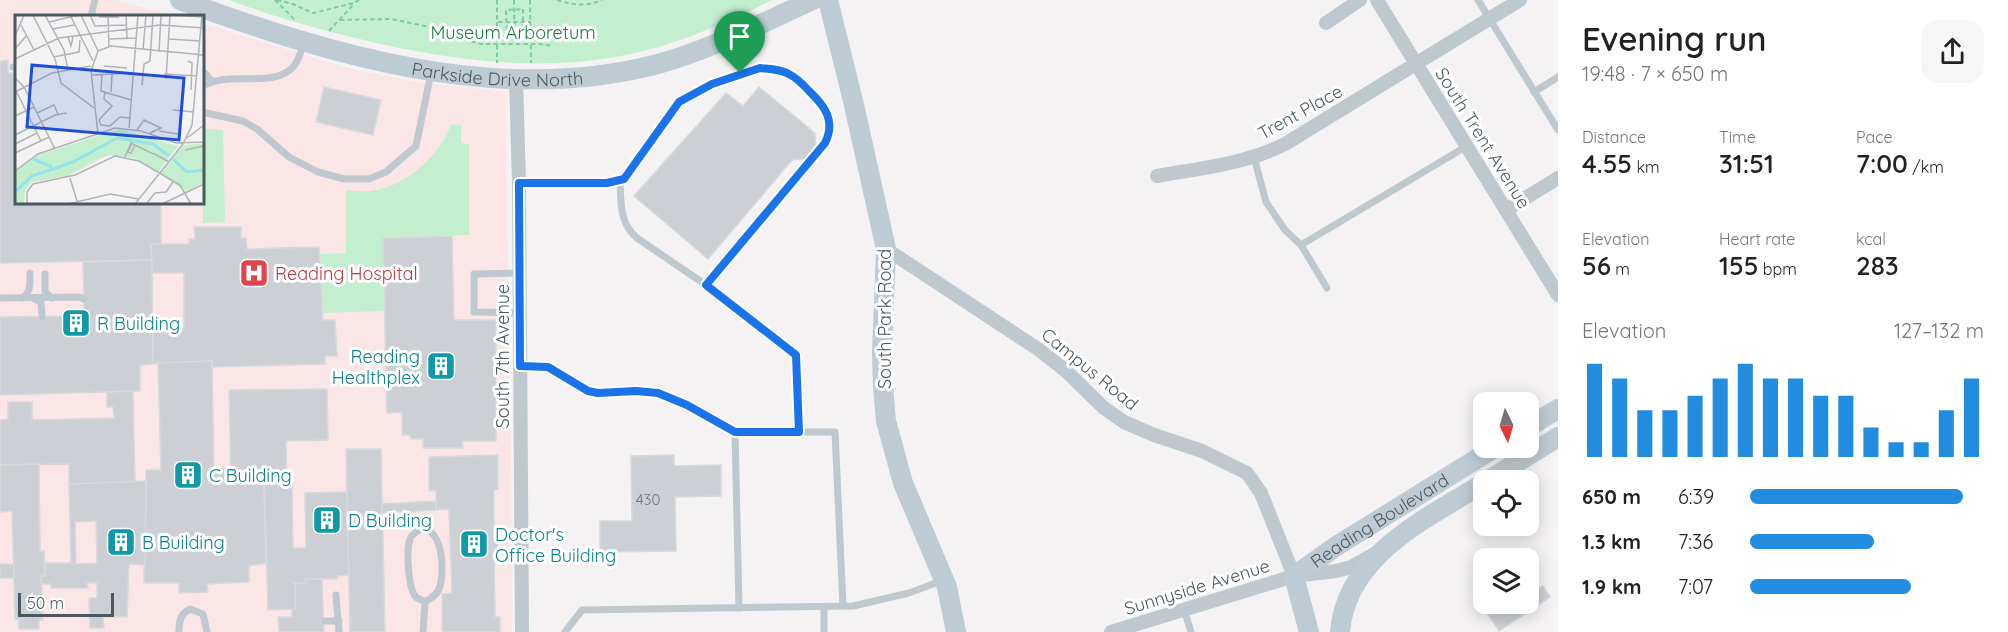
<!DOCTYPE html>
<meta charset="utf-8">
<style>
body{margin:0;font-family:Quicksand,sans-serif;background:#f6f6f6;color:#222;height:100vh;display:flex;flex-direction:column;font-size:22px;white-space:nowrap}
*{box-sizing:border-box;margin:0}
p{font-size:20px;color:#767676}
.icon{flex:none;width:33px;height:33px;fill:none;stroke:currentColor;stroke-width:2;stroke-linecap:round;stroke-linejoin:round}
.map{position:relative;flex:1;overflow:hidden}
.drawer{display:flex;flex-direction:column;background:#fff;width:450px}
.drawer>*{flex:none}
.needle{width:39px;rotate:175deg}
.controls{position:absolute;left:1473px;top:392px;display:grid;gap:12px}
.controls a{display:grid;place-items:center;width:66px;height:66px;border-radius:12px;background:#fff;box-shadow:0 3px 15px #0003;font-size:30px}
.scale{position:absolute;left:18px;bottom:15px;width:96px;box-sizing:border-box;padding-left:6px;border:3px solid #4a585f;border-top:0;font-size:16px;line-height:21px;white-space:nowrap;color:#4a585f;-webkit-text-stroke:4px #fff;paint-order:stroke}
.pin{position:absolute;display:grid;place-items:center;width:51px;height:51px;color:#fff;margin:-62px -26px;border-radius:50% 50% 50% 0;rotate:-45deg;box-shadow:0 0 6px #0007}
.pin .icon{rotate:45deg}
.round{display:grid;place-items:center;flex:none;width:63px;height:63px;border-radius:18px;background:#f6f6f6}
.headline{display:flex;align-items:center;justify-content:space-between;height:102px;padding:0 24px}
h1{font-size:33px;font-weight:600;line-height:45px}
.figures{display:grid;grid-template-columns:repeat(3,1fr);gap:9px;height:102px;padding:6px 24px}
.figures div{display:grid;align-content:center}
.figures b{font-size:26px;font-weight:600}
.figures small{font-size:16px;font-weight:400}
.figures p{font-size:16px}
.chart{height:168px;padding:12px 24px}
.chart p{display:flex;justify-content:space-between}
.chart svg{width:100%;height:108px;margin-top:6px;stroke:#228cdf;stroke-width:6}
ul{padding:0 24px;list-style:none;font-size:20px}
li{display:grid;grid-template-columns:96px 72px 1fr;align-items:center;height:45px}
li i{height:15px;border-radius:8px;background:#228cdf}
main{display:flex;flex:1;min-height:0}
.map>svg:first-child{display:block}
.medical{fill:#fbe6e7}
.green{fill:#c4efcf}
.building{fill:#ccd0d4;stroke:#d7d9dd;stroke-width:1.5;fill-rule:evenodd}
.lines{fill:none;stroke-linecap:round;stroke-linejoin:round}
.path{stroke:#7dcc9b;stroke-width:2;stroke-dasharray:4.5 3;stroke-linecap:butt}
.lane{stroke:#bec8ce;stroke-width:7}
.street{stroke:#bec8ce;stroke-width:14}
.secondary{stroke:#bfcbd3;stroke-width:20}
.route-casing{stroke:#fff;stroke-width:12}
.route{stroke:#1a73e8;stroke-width:8}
.labels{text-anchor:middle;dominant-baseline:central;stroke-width:6;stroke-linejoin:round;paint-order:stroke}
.number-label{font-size:15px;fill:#6a767c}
.park-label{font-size:18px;fill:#1c8041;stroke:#fff}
.street-label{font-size:18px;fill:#4a585f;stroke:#fff}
.health-label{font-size:18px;fill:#be3a42;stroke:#fff;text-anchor:start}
.culture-label{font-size:18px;fill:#0d838f;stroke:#fff;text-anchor:start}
.inset-river{fill:none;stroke:#93e3ea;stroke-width:3}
.inset-road{fill:none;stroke:#b0b4b8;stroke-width:1.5}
.view{fill:#1d4ed8;fill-opacity:0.15;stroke:#1d4ed8;stroke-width:3}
.inset-edge{fill:none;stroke:#4a585f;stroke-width:3}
</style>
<main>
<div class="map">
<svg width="1558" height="632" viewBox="0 0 1558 632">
<rect width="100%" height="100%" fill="#f4f2f3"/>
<path class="medical" d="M0 0H115L174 16H16V202H202L203 24 355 70 411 81 505 92 511 432 512 632H0Z"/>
<g class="green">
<path d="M229 0H773C732 19 691 39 647 50 563 72 482 64 399 48 342 36 284 21 229 0Z"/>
<path d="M451 124 461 125V143L469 144V235L383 238 384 311 323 313 320 254 346 253V190C354 191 362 192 370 191 404 188 441 155 451 124Z"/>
<path d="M202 128 223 130 225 222 203 223Z"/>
</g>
<g class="building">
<path d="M8 60V73H16V202H161V244H151L152 260 0 263V61Z"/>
<path d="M324 87 381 100 373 135 316 122Z"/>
<path d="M759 87 815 133 816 151 810 158 792 160 708 259 634 196 726 93 743 106Z"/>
<path d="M194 227H241V238H246L247 249 319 247 323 320H335L337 356H325V364L212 367V361L153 364V329H184V273H152L151 244H189V239H195Z"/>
<path d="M452 236 454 320H496V441H462L463 448H423V439H411L410 435H402V412L387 413 383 238Z"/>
<path d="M152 260 153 364 140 365V391L0 395V317L84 316 83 262Z"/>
<path d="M212 361 214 468 231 467V482L264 481 266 563 249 566V582L207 584 208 592 179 593V583H144L146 470H161L158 363Z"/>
<path d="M327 389 328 440 286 441 287 487 292 486 293 548H306L305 493 347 492 349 575 337 576V579H306V583H295V609L268 610 264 481 231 482 229 390Z"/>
<path d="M133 391 135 483 69 484V464L0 465V420L8 419V402H32V420L114 418 113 407H107V392Z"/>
<path d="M346 449H381L385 632H350Z"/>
<path d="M498 455V489L494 490V536H497L498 552 494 553 495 617H500V632H442V594L452 593 449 509 436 510V491H429V457Z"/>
<path d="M674 455V466L721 465V496L675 497 676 551 600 552V521H632L631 456Z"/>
<path d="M39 464 40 551H44L45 576H41L43 620H39V629H19V620H15L12 511 0 512V465Z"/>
<path d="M146 481 145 565 129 564 127 617H103L104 628H90L89 598H97V583H87L88 588H51V584H42L41 576H45V563H71L69 484ZM96 521 97 563 76 564 75 522Z"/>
<path d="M436 501V510L382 513V504Z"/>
<rect x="0" y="564" width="14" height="14"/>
<path d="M306 579H322L324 632H279L278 617H292V610L295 609V583H306Z"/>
<path d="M1543 586 1550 597 1499 631 1486 611 1501 603H1528V593Z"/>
</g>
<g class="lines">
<g class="path">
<path d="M275 0 296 21"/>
<path d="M277 0 293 4 313 13 354 3 359 0"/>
<path d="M497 0V63"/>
<path d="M514 0 515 45"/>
<path d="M530 0 531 63"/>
<path d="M557 0C573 5 585 7 602 0"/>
<path d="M523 9V34H507L506 10Z"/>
<path d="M340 20 391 19 449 31 462 39 481 44H539L553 46"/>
<path d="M498 22H531"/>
<path d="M329 31 354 4"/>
</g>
<g class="lane">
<path d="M1478 0 1558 130"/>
<path d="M91 16 95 0"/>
<path d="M13 67H16"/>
<path d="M202 70 212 81"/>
<path d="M202 87C227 69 274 90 294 66 299 60 301 51 303 44"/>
<path d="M1534 92 1558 77"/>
<path d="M202 112 243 121 257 129 289 157 318 172 344 179H369L386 172 416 146 431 73"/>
<path d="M1254 157 1266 202 1285 230 1301 245 1467 146"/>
<path d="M620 180C621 202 619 223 637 238L706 285"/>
<path d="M519 183 533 185 617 182C640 172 660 122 678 103 686 95 708 86 719 81 766 63 779 62 817 98 830 111 833 127 825 143L706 285 796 355 799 432"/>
<path d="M1301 245 1327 288"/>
<path d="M520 273 474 274V312L520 313"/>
<path d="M45 274V292L52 298"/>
<path d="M0 298 80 297 84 299"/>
<path d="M23 298C31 291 30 284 30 273"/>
<path d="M35 299 41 302 42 316"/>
<path d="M520 366 548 367 588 391 598 393 636 391 658 393 687 405 735 432H835L843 606"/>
<path d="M735 432 739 608"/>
<path d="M421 529C444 528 445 575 439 589 436 596 431 598 425 602 422 600 418 599 416 597 408 589 406 550 410 539 412 534 416 532 421 529Z"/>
<path d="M336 595 339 632"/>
<path d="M824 607V632"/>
<path d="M1184 609 1191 632"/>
<path d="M325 621H339"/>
<path d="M179 632C179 622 180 614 190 609L203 614 207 632"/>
<path d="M423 632 425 602"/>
<path d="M565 632 582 610 853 606 909 593 941 581"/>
</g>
<g class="street">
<path d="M1377 0 1558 295"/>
<path d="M1326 23 1360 0"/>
<path d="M516 79 519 183 522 632"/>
<path d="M1157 176C1201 168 1245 164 1285 144L1520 0"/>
<path d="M1506 210 1558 178"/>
<path d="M886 249 1038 349 1066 371 1104 408 1124 422 1154 435 1202 451 1247 473 1261 493 1294 576"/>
<path d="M1111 632 1294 576 1336 571 1351 567 1374 554"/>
</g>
<g class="secondary">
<path id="s1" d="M180 0C331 55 497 106 658 64 711 49 762 23 813 0"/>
<path d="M828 0 854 105 886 249 882 354 883 386 886 421 903 483 947 587 956 632"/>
<path d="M1528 427 1558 409"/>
<path d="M1489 480 1558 437"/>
<path id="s2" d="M1309 632 1294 576 1338 545 1496 447"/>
<path d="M1340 632C1346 555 1426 519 1484 483"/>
</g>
</g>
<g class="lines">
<g class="route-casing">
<path id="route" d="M760 68C769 69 778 69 787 73 795 77 803 84 809 91 825 106 836 121 825 143L706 285 796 355 799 432H735L687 405 658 393 636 391 598 393 588 391 548 367 520 366 519 183H607L624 179 679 102 712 84Z"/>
</g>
<use href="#route" class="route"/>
</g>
<defs>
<g id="hospital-square" transform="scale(1.5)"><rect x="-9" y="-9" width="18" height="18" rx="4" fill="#e0444e" stroke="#fff"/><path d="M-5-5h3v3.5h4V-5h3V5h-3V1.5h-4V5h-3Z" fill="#fff"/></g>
<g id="building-square" transform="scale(1.5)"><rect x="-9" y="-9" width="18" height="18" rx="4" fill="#0f9aa8" stroke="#fff"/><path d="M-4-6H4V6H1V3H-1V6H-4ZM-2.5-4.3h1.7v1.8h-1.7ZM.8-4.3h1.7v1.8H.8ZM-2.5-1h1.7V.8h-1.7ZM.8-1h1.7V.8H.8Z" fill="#fff"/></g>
</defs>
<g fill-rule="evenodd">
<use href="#hospital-square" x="254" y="273"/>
<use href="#building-square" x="76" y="323"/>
<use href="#building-square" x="441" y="366"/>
<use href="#building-square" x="188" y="475"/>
<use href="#building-square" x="327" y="520"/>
<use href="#building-square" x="121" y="542"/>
<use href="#building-square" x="474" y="544"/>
</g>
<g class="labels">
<g class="number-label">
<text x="648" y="499">430</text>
</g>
<g class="park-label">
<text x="513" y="32">Museum Arboretum</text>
</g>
<g class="street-label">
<text stroke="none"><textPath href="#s1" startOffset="328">Parkside Drive North</textPath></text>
<text transform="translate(1300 112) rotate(-29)">Trent Place</text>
<text transform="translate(1483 138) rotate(58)">South Trent Avenue</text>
<text transform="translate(884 319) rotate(-90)">South Park Road</text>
<text transform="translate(502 356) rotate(-90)">South 7th Avenue</text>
<text transform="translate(1090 369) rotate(39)">Campus Road</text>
<text stroke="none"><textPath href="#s2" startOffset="160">Reading Boulevard</textPath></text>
<text transform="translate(1197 587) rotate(-17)">Sunnyside Avenue</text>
</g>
<g class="health-label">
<text x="275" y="273">Reading Hospital</text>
</g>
<g class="culture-label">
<text x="97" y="323">R Building</text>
<text x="420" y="356" text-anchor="end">Reading<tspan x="420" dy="21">Healthplex</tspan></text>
<text x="209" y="475">C Building</text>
<text x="348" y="520">D Building</text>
<text x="495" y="534">Doctor's<tspan x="495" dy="21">Office Building</tspan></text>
<text x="142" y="542">B Building</text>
</g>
</g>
<g transform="translate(15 15)">
<rect width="189" height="189" fill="#f4f2f3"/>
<path d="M105 114 163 131 143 157 119 143 93 140 52 161 17 167 10 175 9 188 0 189V156L23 140ZM189 128V167L171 177 145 159 169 130Z" fill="#c4efcf"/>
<path class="inset-river" d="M18 144 37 152M158 144 172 157 189 155M0 177 17 161 58 147 102 123 138 129 154 141"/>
<path class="inset-road" d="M18 0 40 44 46 68 79 93M30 0 49 35 53 56M55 0 78 46M66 0 83 36 76 56 83 119M75 0 80 11 111 10M111 0 112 23M161 0 187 2M90 1H102L103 2H84ZM93 1 94 32M34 7 64 0M6 10 19 35M38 14 59 10M0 21 9 0M53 22 56 31 58 22M94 24 121 23M154 24 185 26M0 34 12 20M128 35 131 0M83 36 96 31 189 40M144 37 146 0M38 42 64 37 65 25M0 44 44 23 145 10 189 13M173 46 177 48 176 75M89 51 112 53M87 59 86 76 116 85M149 59 182 61M77 60 118 58M0 63 9 72 40 134M128 63 127 70 129 49 135 46 138 0M151 64 155 0M1 76 26 126M90 76 89 84 97 91 84 105 86 110 95 111 105 102 115 103M0 77 37 58 76 51M96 77 97 59M158 95 179 97M22 98 39 90 43 99M0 101 19 92M114 113 123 0M122 115 129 105 146 113 135 118M144 116 163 119M0 120 40 100 52 98M172 123 189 110M117 128 113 137 116 138 120 130M0 129 22 118M170 135 189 131M0 138 34 122M138 138 154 147M110 142 116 128 138 139M0 156 23 139 100 113 126 116 161 128 189 127M55 163 63 189M12 189V177L18 169 60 160 100 141 124 146 165 170 176 189M53 189 95 179 124 184M120 189 168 129 177 110 187 0M131 189 140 178 151 177 158 167M147 189 189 169"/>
<path class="view" d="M17 50 169 63 164 125 12 112Z"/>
<rect width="189" height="189" class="inset-edge"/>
</g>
</svg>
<div class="controls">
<a><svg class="needle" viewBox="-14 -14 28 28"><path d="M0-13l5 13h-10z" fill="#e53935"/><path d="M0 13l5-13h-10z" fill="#767676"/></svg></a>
<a><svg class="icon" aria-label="locate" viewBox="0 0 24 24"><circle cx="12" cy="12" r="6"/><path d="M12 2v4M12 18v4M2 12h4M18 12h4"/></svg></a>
<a><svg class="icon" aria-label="layers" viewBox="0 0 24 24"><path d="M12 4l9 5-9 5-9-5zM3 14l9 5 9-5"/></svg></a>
</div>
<div class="scale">50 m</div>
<div class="pin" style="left:740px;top:73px;background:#1e9e55"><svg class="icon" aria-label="arrive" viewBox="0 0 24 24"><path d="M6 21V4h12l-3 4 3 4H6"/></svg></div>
</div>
<section class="drawer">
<div class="headline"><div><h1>Evening run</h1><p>19:48 · 7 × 650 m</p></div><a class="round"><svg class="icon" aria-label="share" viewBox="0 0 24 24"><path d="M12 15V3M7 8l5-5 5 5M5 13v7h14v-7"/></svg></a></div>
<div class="figures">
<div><p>Distance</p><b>4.55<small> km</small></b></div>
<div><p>Time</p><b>31:51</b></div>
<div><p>Pace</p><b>7:00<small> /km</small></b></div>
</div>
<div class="figures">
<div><p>Elevation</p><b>56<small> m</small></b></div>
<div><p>Heart rate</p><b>155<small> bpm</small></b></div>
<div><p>kcal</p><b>283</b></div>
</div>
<div class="chart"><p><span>Elevation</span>127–132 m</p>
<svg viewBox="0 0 160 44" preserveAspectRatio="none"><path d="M5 44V6M15 44V12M25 44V25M35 44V25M45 44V19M55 44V12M65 44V6M75 44V12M85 44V12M95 44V19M105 44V19M115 44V32M125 44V38M135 44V38M145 44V25M155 44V12"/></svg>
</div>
<ul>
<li><b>650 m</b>6:39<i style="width:91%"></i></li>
<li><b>1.3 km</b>7:36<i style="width:53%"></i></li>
<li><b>1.9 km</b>7:07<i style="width:69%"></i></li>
</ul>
</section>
</main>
